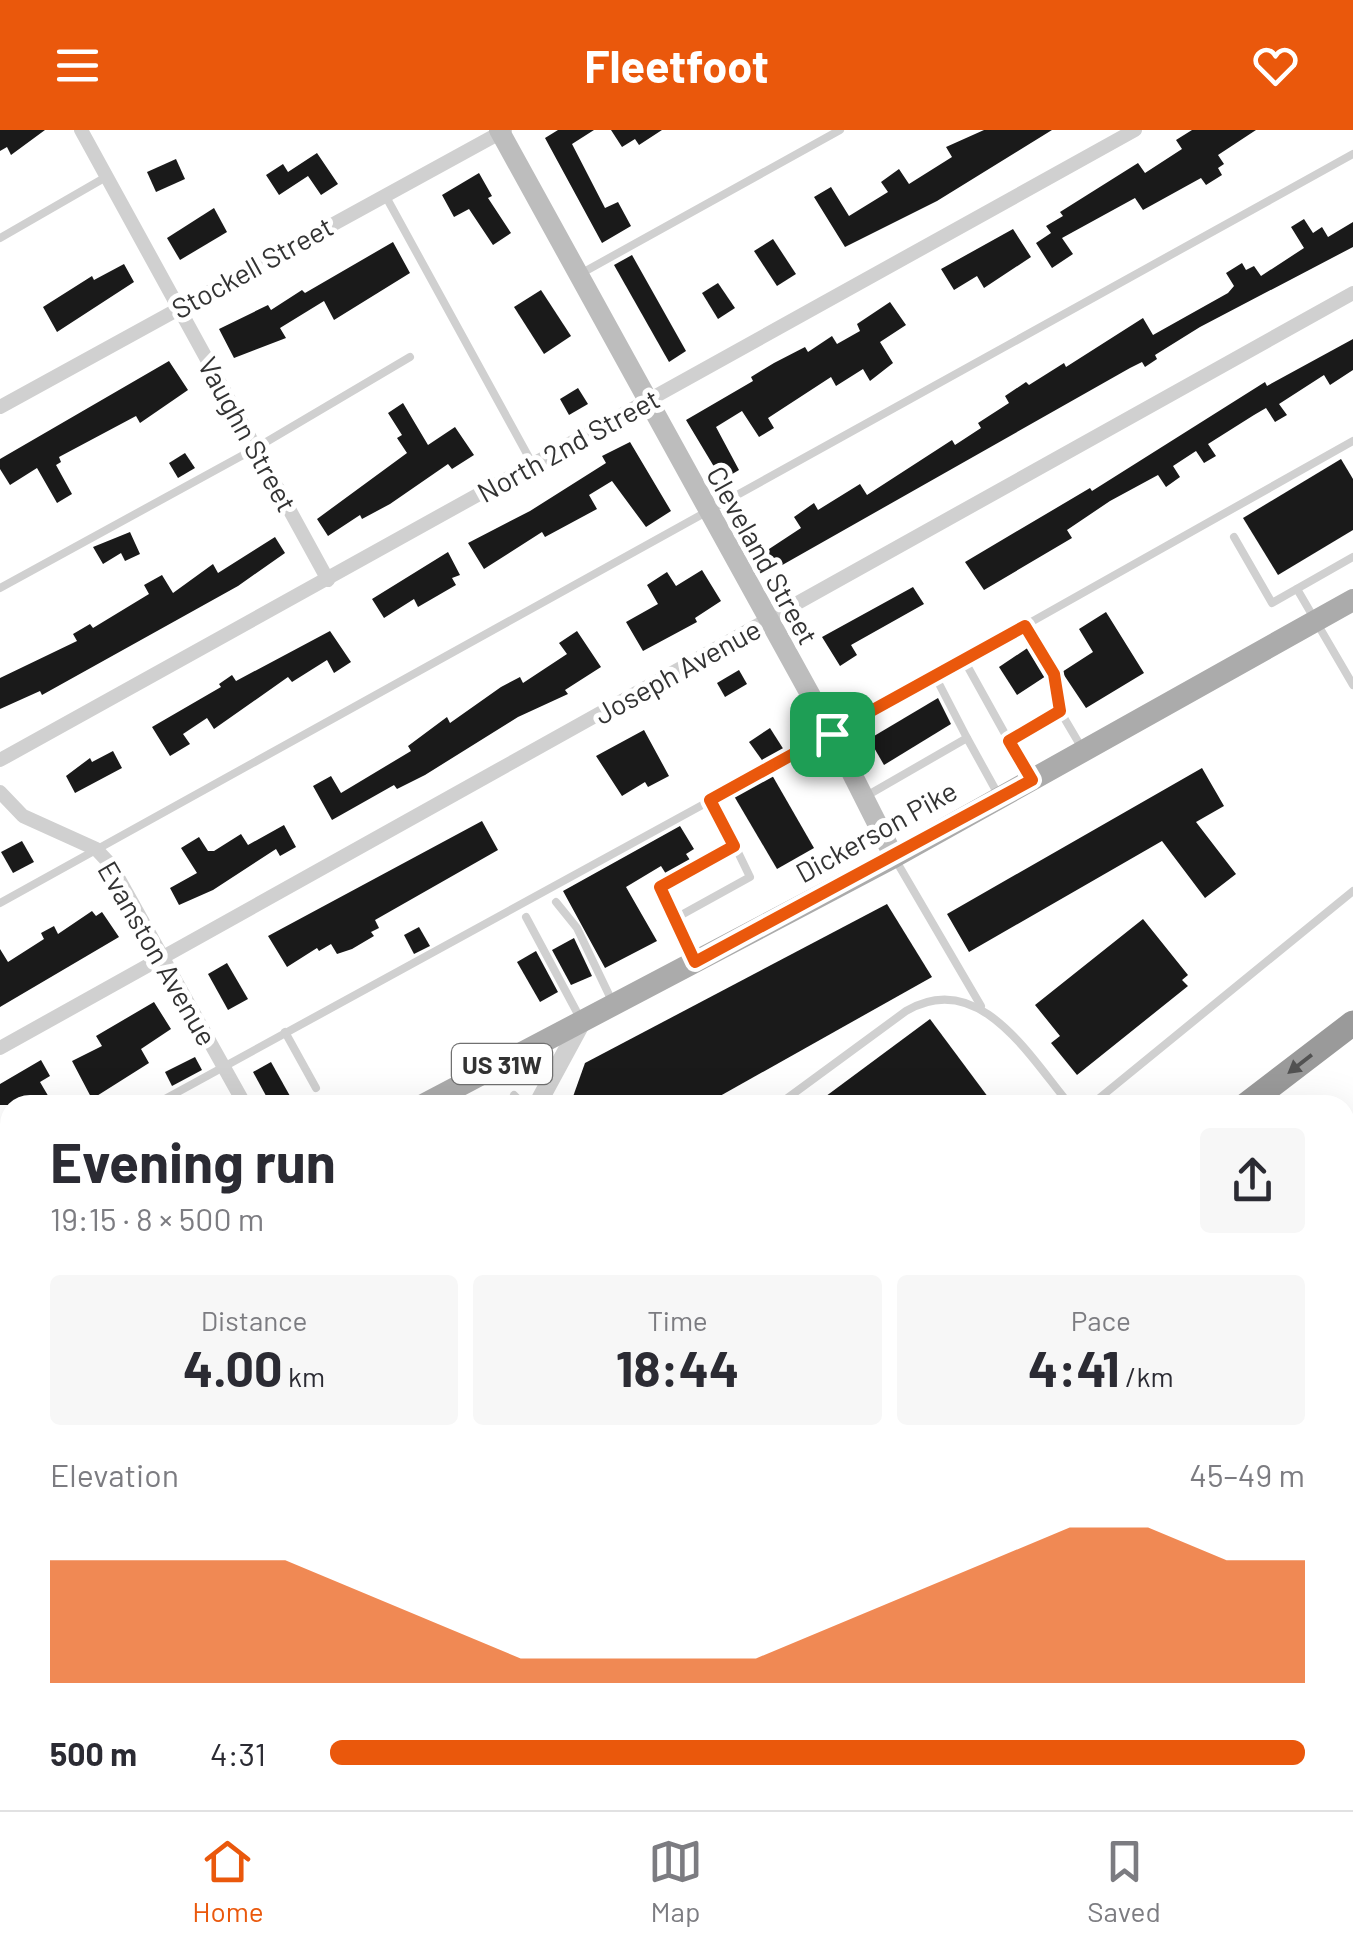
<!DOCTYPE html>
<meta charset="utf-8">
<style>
body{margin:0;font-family:Barlow,sans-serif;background:#f7f7f7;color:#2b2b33;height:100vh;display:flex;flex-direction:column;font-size:38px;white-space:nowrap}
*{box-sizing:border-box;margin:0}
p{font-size:32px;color:#7c7c81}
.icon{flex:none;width:55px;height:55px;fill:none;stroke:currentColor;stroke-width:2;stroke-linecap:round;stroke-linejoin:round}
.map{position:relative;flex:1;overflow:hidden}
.drawer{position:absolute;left:0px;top:965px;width:1355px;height:715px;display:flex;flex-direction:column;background:#fff;border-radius:30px 30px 0 0;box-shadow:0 10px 40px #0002}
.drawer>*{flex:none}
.pin{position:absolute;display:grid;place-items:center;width:85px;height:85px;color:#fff;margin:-42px;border-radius:20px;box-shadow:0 5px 15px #0006}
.round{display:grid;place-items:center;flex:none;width:105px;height:105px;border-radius:10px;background:#f7f7f7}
.headline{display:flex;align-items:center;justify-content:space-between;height:170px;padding:0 50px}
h1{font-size:55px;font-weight:700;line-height:75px}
.metrics{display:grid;grid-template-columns:repeat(3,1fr);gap:15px;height:170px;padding:10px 50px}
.metrics div{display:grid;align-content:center;border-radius:10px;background:#f7f7f7;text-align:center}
.metrics b{font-size:50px;font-weight:700}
.metrics small{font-size:28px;font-weight:400}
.metrics p{font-size:28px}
.chart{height:280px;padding:20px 50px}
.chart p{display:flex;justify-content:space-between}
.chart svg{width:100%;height:180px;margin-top:10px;fill:#ea580c;opacity:.7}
ul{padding:0 50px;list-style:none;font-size:32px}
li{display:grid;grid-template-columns:160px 120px 1fr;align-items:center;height:75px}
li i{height:25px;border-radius:12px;background:#ea580c}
header{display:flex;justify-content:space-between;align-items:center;height:130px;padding:0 50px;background:#ea580c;color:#fff;font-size:45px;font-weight:700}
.tab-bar{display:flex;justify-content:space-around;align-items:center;height:140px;border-top:2px solid #e1e1e2;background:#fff;font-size:28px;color:#7c7c81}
.tab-bar a{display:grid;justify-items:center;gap:5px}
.tab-bar .selected{color:#ea580c}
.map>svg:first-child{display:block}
.building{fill:#1a1a1a}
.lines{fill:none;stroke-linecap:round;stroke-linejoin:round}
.service{stroke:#d0d0d0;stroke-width:8}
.minor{stroke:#d0d0d0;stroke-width:14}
.tertiary{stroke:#d0d0d0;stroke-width:18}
.secondary{stroke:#bdbdbd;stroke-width:20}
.primary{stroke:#ababab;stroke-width:22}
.motorway{stroke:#9a9a9a;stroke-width:25}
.oneway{fill:#525252}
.route-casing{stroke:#fff;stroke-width:20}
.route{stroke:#ea580c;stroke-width:12}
.labels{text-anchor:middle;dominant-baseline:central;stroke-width:10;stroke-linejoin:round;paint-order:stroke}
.shield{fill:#fff;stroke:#707070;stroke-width:2.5}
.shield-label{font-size:25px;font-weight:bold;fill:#333}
.street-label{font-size:28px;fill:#333;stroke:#fff}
</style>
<header><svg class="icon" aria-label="menu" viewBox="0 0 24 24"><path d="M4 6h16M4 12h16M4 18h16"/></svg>Fleetfoot<svg class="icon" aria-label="heart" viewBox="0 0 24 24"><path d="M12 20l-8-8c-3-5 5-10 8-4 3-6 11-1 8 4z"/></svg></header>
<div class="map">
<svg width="1353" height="1680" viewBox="0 0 1353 1680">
<rect width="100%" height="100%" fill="#fff"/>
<g class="building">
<path d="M0 0H45L11 25 7 17 0 21Z"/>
<path d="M558 0H594L572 14 605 78 618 72 631 96 602 113 545 8Z"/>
<path d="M611 0H662L639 15 635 9 622 17Z"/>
<path d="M984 0H1052L937 71 845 117 814 67 831 57 849 86 888 62 881 52 899 39 909 54 952 27 946 17Z"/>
<path d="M1192 0H1256L1218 25 1224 34 1218 38 1222 45 1206 55 1201 48 1143 80 1135 68 1062 108 1073 124 1052 138 1036 113 1051 103 1046 96 1063 86 1060 82 1138 33 1145 43 1182 19 1176 10Z"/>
<path d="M317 23 338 54 321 65 308 46 279 65 266 45 283 34 288 42Z"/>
<path d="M176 29 185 49 156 62 147 42Z"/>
<path d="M479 43 492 66 488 68 511 103 493 115 469 79 454 87 442 65Z"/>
<path d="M214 78 227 102 180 130 167 108Z"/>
<path d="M1304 89 1313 103 1322 97 1328 107 1353 92V117L1200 197 1155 225 1157 229 1145 237 1142 232 1130 238 777 438 766 421 801 398 794 387 814 373 818 380 860 354 867 365 952 310 955 315 981 298 978 293 1009 273 1005 266 1026 252 1029 255 1064 233 1066 237 1143 188 1153 205 1228 163 1234 156 1226 143 1242 133 1246 140 1254 136 1261 146 1304 118 1291 97Z"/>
<path d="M1013 99 1031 127 984 158 977 146 954 160 941 139Z"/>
<path d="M773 109 796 144 777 156 754 121Z"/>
<path d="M393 112 410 143 334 190 324 171 280 198 286 208 234 228 219 199 268 175 271 180 302 160 305 163Z"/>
<path d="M632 125 686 221 669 232 614 135Z"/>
<path d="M124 134 134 152 57 202 43 177 92 146 94 150Z"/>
<path d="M718 153 735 178 718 189 702 163Z"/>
<path d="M541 160 571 206 544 224 514 177Z"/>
<path d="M890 172 906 195 880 212 893 233 870 251 863 239 836 256 831 247 768 288 774 298 759 307 742 281 716 297 739 340 722 350 686 290 753 251 751 247 774 233 805 217 808 222 832 206 837 214 860 201 857 194Z"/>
<path d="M1353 209V240L1330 255 1324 245 1279 274 1287 285 1275 292 1266 278 1254 285 1208 314 1216 326 1204 333 1196 321 1173 336 1180 347 1166 357 1158 345 1110 371 1067 400 1072 408 984 460 965 432 1090 358 1092 361 1265 252 1267 256Z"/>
<path d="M169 231 188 260 140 293 136 286 59 327 61 332 56 335 72 364 57 373 37 338 10 355 0 339V329Z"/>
<path d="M578 258 588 274 569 285 560 269Z"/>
<path d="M403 273 428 315 455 297 474 325 452 339 448 334 390 374 362 389 360 385 328 406 317 389 407 323 397 308 402 305 388 283Z"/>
<path d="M630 312 671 381 646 397 612 351 589 365 597 379 545 407 542 402 484 439 468 413 530 381 606 333 602 326Z"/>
<path d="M185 323 195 338 178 348 169 333Z"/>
<path d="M1341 329 1353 349V400L1278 445 1243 388Z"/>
<path d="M130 402 140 424 125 431 121 423 103 434 93 417Z"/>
<path d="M275 407 285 423 238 456 42 565 40 561 0 579V548L77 511 73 504 90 494 93 498 149 464 144 455 162 445 173 463 213 434 218 443Z"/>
<path d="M448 422 460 445 452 448 456 455 418 477 414 469 384 488 372 469Z"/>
<path d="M702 440 721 471 695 488 697 492 643 521 626 492 658 474 647 455 667 442 676 456Z"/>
<path d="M913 457 924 474 851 515 857 525 840 536 822 507Z"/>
<path d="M1106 482 1144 543 1086 578 1062 542 1093 522 1079 499Z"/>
<path d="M330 501 351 532 334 543 327 530 292 552 288 547 214 599 207 588 183 604 190 614 170 626 152 597 221 557 219 554 232 545 236 551Z"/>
<path d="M577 501 601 537 565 560 568 564 518 587 425 645 397 659 394 655 332 690 313 656 331 646 341 663 411 621 408 616 447 587 450 593 501 557 520 547 523 553 567 524 559 513Z"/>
<path d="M1029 517 1046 546 1017 565 999 537Z"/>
<path d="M739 540 747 554 725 567 717 553Z"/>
<path d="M938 568 951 594 884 635 869 609Z"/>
<path d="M770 598 784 620 764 633 749 612Z"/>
<path d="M644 600 669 646 648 657 645 652 622 666 596 626Z"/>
<path d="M113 621 122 638 75 663 66 646 90 628 92 632Z"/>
<path d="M1202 638 1224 676 1196 692 1236 744 1205 768 1162 711 969 822 947 784Z"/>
<path d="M772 645 814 718 777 739 734 666Z"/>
<path d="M482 691 498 720 375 790 379 798 371 802 374 806 352 819 337 824 331 814 319 821 317 818 287 837 268 806Z"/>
<path d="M284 695 296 717 280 726 276 719 213 760 179 775 170 758 197 743 181 718 199 707 208 721H214L241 704 248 715Z"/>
<path d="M680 696 694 719 686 724 690 730 666 744 661 736 626 757 657 811 605 838 563 761Z"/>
<path d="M22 711 34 732 13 743 1 722Z"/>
<path d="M887 774 932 847 704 975H570L585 933Z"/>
<path d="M92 781 96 786 102 782 119 807 0 877V819L8 832 44 809 41 803 54 796 58 804Z"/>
<path d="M1143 789 1188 845 1182 850 1188 856 1077 945 1051 913 1060 906 1035 875Z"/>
<path d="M419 797 430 816 414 824 404 805Z"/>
<path d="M574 808 592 846 571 855 552 820Z"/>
<path d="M536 821 558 862 540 872 517 832Z"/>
<path d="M227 833 248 869 228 880 208 844Z"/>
<path d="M154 872 171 899 141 919 149 933 92 969 72 931 102 916 96 906Z"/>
<path d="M930 889 994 975H814Z"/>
<path d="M195 927 202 940 172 956 165 942Z"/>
<path d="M41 930 50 946 40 952 50 969 40 975H0V954Z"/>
<path d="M271 932 295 975H271L253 942Z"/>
</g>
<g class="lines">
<g class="service">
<path d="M385 65 532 333"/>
<path d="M0 108 106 47"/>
<path d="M582 143 840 0"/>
<path d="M1234 407 1272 473 1353 427"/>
<path d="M0 458 256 318 410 227"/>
<path d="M1297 459 1353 555"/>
<path d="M1025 496 1054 544 1060 581"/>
<path d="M964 530 1009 611"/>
<path d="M935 546 967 608"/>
<path d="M1029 646 1009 611 1060 581 1083 620"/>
<path d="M868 665 967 608 999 666"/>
<path d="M895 729 981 876"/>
<path d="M556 772 577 798 612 871"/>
<path d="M0 773 1353 24"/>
<path d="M526 787 580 888"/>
<path d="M674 789 750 747 735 716"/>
<path d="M693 828 660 757 735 716 711 670"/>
<path d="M285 902 316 958"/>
<path d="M514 965 524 975"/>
<path d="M154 975 832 604 1353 311"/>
<path d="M778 975 906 881C979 838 1029 926 1070 975"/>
<path d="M1078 975 1097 970 1353 761"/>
<path d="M0 1061 10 1055"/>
<path d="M1345 1202 1353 1195"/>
<path d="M1345 1403 1353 1390"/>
<path d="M1345 1411 1353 1416"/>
<path d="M1345 1583 1353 1586"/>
<path d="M61 1670 68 1680"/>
<path d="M1112 1670 1114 1680"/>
<path d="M1293 1670 1294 1680"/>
<path d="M134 1680 147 1670"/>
</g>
<g class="minor">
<path d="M81 0 328 450"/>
<path d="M0 277 505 0"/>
<path d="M0 630 1135 0"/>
<path d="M0 662 23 686 96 719 111 735 245 975"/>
<path d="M0 918 1353 163"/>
<path d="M0 1526 10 1544"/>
</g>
<g class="tertiary">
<path d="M537 975 582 892"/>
<path d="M1345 1532 1353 1497"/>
<path d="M1345 1612 1353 1650"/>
<path d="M192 1680 206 1670"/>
</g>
<path class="secondary" d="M499 0 832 604 894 727"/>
<g class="primary">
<path d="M423 975 894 727 1353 470"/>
<path d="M0 1206 10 1200"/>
</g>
<g class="motorway">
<path d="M1246 975 1353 893"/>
<path d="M1345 1085 1353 1079"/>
<path d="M292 1680 306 1670"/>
<path d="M579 1680 592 1670"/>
<path d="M812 1680 817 1670"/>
</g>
</g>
<defs><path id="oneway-solid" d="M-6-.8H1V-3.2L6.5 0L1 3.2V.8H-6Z" transform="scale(2.5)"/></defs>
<use class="oneway" href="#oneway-solid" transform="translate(1300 934) rotate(142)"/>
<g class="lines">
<g class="route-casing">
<path id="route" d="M1025 496 1054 544 1060 581 1009 611 1032 650 695 832 660 757 734 716 710 670Z"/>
</g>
<use href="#route" class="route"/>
</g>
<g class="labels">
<rect class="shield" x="452" y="914" width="100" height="40" rx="8"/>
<g class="shield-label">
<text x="502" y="934">US 31W</text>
</g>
<g class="street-label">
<text transform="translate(252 137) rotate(-29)">Stockell Street</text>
<text transform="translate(248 304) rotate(61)">Vaughn Street</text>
<text transform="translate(568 315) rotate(-29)">North 2nd Street</text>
<text transform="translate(763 425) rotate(61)">Cleveland Street</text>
<text transform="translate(677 541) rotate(-29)">Joseph Avenue</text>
<text transform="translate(876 701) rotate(-29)">Dickerson Pike</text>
<text transform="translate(158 823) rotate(60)">Evanston Avenue</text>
</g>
</g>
</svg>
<div class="pin" style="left:832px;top:604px;background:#1e9e55"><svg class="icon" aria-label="arrive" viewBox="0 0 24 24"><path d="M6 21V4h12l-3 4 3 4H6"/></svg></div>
<section class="drawer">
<div class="headline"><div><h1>Evening run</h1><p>19:15 · 8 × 500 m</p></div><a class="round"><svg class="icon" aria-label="share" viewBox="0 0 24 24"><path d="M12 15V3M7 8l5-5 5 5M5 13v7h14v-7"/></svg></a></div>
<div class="metrics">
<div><p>Distance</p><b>4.00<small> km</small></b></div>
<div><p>Time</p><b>18:44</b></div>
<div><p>Pace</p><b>4:41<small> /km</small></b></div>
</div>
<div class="chart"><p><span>Elevation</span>45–49 m</p>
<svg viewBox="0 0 160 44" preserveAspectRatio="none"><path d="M0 44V14L10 14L20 14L30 14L40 22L50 30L60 38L70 38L80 38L90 38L100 30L110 22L120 14L130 6L140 6L150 14L160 14V44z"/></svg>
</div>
<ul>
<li><b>500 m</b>4:31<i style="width:100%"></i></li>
</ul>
</section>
</div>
<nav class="tab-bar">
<a class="selected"><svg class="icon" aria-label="home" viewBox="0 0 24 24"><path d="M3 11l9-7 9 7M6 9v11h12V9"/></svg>Home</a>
<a><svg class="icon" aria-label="map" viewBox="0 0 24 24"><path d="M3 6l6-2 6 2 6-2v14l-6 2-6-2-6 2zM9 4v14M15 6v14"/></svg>Map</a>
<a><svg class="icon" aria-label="saved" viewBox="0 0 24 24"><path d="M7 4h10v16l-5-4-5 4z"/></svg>Saved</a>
</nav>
